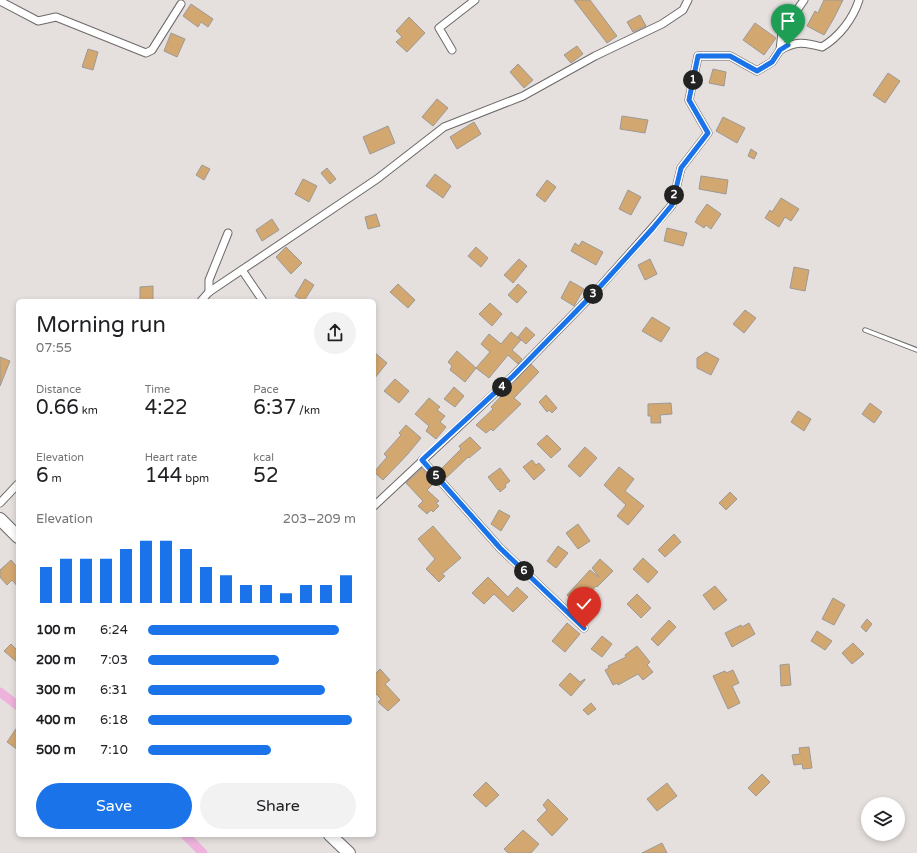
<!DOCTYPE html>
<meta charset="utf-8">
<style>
body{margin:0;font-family:"Varela Round",sans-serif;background:#f2f2f2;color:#202124;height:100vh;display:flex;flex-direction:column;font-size:15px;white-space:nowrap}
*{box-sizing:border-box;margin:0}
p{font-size:13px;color:#757577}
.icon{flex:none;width:22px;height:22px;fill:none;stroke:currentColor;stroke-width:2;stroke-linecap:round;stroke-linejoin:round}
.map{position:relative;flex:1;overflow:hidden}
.sheet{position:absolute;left:16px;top:299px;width:360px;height:538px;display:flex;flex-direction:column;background:#fff;border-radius:6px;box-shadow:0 2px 6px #0003}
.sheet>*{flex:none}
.fabs{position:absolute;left:861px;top:797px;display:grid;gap:8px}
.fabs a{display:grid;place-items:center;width:44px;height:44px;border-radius:50%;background:#fff;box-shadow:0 2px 6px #0003;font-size:20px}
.pin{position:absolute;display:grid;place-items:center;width:34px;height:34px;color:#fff;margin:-41px -17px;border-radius:50% 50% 50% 0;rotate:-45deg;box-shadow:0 0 4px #0007}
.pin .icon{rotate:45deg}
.km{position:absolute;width:20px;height:20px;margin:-10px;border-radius:50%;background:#222;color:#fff;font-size:11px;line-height:20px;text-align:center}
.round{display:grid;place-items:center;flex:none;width:42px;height:42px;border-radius:21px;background:#f2f2f2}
.head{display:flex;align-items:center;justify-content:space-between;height:68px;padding:0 20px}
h1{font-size:22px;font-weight:600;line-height:30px}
.stats{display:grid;grid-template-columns:repeat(3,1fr);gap:6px;height:68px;padding:4px 20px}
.stats div{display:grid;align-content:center}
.stats b{font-size:20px;font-weight:600}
.stats small{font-size:11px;font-weight:400}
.stats p{font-size:11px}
.chart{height:112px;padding:8px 20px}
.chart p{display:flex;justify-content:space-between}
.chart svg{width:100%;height:72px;margin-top:4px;stroke:#1a73e8;stroke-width:6}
.action{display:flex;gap:8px;margin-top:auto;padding:8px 20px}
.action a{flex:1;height:46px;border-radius:24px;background:#1a73e8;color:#fff;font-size:16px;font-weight:600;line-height:46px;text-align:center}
.action a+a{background:#f2f2f2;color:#202124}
ul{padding:0 20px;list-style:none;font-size:13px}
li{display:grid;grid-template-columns:64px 48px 1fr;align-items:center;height:30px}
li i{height:10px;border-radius:5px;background:#1a73e8}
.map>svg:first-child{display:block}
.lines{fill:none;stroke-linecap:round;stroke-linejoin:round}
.canal{stroke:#eeb2dc;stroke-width:9}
.building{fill:#d3a770;stroke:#9c9996}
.service-casing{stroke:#6d6968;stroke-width:5.5}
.minor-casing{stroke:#6d6968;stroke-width:9}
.trunk-casing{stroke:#6d6968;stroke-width:14}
.service{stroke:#fff;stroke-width:3.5}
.minor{stroke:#fff;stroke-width:7}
.trunk{stroke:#fff;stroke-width:12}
.route-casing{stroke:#fff;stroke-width:8}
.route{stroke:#1a73e8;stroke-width:5}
</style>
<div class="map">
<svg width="917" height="853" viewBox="0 0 917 853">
<rect width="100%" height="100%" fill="#e5e0de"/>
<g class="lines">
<g class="canal">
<path d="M0 692 18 706"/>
<path d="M185 835 203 853"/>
</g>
</g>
<g class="building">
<path d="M574 0H590L617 36 607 43Z"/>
<path d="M824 0H843L834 18 824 35 807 26 815 11 818 13Z"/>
<path d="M191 4 213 19 208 27 201 22 198 27 183 16Z"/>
<path d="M640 15 646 26 633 32 627 22Z"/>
<path d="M409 17 425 33 407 52 396 42 402 37 396 31Z"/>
<path d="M755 23 776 38 764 55 743 40Z"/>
<path d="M171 33 185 39 177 57 164 51Z"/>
<path d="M577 46 583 54 571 63 564 55Z"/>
<path d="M88 49 98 52 93 70 82 67Z"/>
<path d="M518 64 533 80 524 88 510 72Z"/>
<path d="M713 69 726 72 724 86 709 83Z"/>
<path d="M888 73 900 81 885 103 873 95Z"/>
<path d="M437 99 448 108 433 126 422 117Z"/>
<path d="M622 116 648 120 645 133 620 129Z"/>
<path d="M723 117 745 128 737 143 716 131Z"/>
<path d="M474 122 481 134 457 149 450 137Z"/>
<path d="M388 126 395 143 370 154 363 137Z"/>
<path d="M751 149 757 153 754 159 748 156Z"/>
<path d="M202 165 210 169 204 180 196 175Z"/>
<path d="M327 168 336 179 330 184 321 173Z"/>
<path d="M435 174 451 186 443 198 426 186Z"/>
<path d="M701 176 728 180 726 194 699 189Z"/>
<path d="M303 179 317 186 309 202 295 194Z"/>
<path d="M547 180 556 187 545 202 536 195Z"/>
<path d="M628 190 641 197 631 215 619 209Z"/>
<path d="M781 198 799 209 791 221 785 217 779 227 765 218 770 210 772 212Z"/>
<path d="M707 204 721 214 711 229 706 225 704 228 695 222 697 219V218Z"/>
<path d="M376 214 380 226 368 229 365 217Z"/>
<path d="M272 219 279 230 262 241 256 230Z"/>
<path d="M667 228 687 233 683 246 664 241Z"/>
<path d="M582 241 603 252 596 265 571 251 575 243 579 246Z"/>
<path d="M286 247 302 263 291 274 276 257Z"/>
<path d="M476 247 488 258 481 267 468 256Z"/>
<path d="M519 259 527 266 513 283 504 275Z"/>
<path d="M650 259 657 274 645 280 638 265Z"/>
<path d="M794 267 809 270 805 291 790 288Z"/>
<path d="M305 279 314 285 304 301 295 296Z"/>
<path d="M570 281 584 289 574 306 561 298Z"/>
<path d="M398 284 415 300 408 308 390 292Z"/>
<path d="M518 284 527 292 517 303 508 295Z"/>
<path d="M153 286V301H140V287Z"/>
<path d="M490 303 502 314 492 326 479 314Z"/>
<path d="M745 310 756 318 744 333 733 324Z"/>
<path d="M652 317 670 328 661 342 642 331Z"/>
<path d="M526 327 535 335 526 344 518 337Z"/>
<path d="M511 332 521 340 512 350 522 359 518 364 508 355 489 378 476 368 490 352 481 344 489 334 501 344Z"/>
<path d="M457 351 476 368 465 382 450 370 452 366 448 362Z"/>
<path d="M374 352 387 363 374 379Z"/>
<path d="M706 352 719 359 711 375 697 368V358Z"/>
<path d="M0 357 10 361 0 386Z"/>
<path d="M531 364 539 372 514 398 521 404 493 431 491 429 486 433 476 425 493 409 491 407Z"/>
<path d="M395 379 409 391 399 403 384 391Z"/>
<path d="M454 387 464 396 455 407 444 399Z"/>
<path d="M546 395 557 408 552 413 549 410 547 412 539 402Z"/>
<path d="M429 398 440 407 437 410 445 416 440 422 446 427 436 439 426 431 429 426 415 414Z"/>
<path d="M671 403 672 414 660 415 661 423H651V416H648V404Z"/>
<path d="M870 403 882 412 874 423 862 414Z"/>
<path d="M798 411 811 419 804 431 791 422Z"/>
<path d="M406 425 421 438 407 455 383 480 374 472 387 457 384 454 401 435 399 433Z"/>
<path d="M547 435 561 449 551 458 537 444Z"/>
<path d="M470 437 481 448 469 458 468 457 446 478 439 471 461 449 459 446Z"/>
<path d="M585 447 597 458 580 477 568 466Z"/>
<path d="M532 460 536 465 539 463 545 470 534 480 523 467Z"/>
<path d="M619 467 634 479 625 491 644 506 628 525 617 516 626 505 604 485Z"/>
<path d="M422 468 435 482 427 490 439 501 436 503 439 506 433 512 431 510 427 514 418 506 423 501 406 483Z"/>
<path d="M500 468 510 481 505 485 506 487 500 492 499 489 498 490 488 477Z"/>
<path d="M730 492 737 499 726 510 719 503Z"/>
<path d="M499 510 510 516 501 531 491 524Z"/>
<path d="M578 524 590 541 578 549 566 533Z"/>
<path d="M433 526 461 558 442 574 445 576 439 582 426 569 435 559 418 539Z"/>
<path d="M674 534 681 542 665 557 658 550Z"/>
<path d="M558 546 568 553 556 568 547 561Z"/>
<path d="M643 558 658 572 648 583 633 569Z"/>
<path d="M600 559 613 571 597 587 596 586 579 606 567 595 590 570 599 577 592 568Z"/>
<path d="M11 560 18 568V587L12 580 7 585 0 577V570Z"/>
<path d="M488 577 508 597 517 587 528 597 513 612 494 594 484 604 472 593Z"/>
<path d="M715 586 727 600 714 610 703 595Z"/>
<path d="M637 594 651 608 641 618 627 604Z"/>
<path d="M833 598 845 605 834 625 822 619Z"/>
<path d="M867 619 872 624 866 632 861 627Z"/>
<path d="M669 620 676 627 658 646 651 639Z"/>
<path d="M567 623 580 634 565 652 552 641Z"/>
<path d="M749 623 755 634 732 647 725 633 741 625 742 627Z"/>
<path d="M817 631 832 641 825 650 811 641Z"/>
<path d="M602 636 612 644 602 657 591 649Z"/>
<path d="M853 643 864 654 852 664 842 653Z"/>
<path d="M11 644 18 651V663L4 651Z"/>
<path d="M637 646 650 662 647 665 653 672 643 680 638 674 618 685 617 683 613 685 605 670 609 668 608 666 626 657 625 655Z"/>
<path d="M789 664 791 685 781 686 780 665Z"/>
<path d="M380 669 390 680 385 684 400 700 388 711 378 702 381 699 374 692V675Z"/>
<path d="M733 670 739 683 732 686 740 703 728 709 713 676 725 671 726 673Z"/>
<path d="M570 673 580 682 585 679V680L571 696 559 685Z"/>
<path d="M591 703 596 709 588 715 583 710Z"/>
<path d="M18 726V750L7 742Z"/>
<path d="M809 747 812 768 803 769 802 764 794 765 792 755 800 754 799 748Z"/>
<path d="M762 774 770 782 756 796 748 788Z"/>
<path d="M486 782 499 795 486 807 473 795Z"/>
<path d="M667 783 677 796 657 811 647 799Z"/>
<path d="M548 799 568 819 552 836 537 820 547 810 543 805Z"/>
<path d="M523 830 539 844 531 853H508L504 849Z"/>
<path d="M662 843 667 853H642Z"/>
</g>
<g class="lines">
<g class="service-casing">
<path id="service" d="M865 330 917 350"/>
</g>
<g class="minor-casing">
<g id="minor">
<path d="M0 1 38 21 56 17 146 53 152 50 181 4"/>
<path d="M452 50 439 28 475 0"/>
<path d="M780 50C796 41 804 42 822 47 839 37 853 19 859 0"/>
<path d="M242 270 263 301"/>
<path d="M209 292V280L228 233"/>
<path d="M201 301 209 292 377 179 444 127 523 96 595 56 662 24 683 10 688 0"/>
<path d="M422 460 500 548 584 628"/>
<path d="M0 503 18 484"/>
<path d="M374 506 513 376 597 290 653 227 672 205 681 168 708 133 689 100 698 56H730L757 71 772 62 780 50 782 32 804 0"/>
</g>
</g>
<g class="trunk-casing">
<g id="trunk">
<path d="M0 519 18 537"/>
<path d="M330 835 349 853"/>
</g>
</g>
<use href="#service" class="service"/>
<use href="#minor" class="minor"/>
<use href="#trunk" class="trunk"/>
</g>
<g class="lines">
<g class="route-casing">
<path id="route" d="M584 628 500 548 422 460 513 376 597 290 653 228 672 205 681 168 708 133 689 100 698 56H730L757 71 772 62 780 50 788 45"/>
</g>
<use href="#route" class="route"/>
</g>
</svg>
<div class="fabs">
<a><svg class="icon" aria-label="layers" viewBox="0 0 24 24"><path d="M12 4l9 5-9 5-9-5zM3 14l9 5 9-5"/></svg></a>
</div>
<div class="pin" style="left:788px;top:45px;background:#1e9e55"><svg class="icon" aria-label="arrive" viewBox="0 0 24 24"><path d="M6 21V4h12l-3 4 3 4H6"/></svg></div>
<div class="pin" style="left:584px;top:628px;background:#d93025"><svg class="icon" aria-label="check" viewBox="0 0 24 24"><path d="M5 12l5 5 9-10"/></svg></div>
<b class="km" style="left:693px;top:80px">1</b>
<b class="km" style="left:674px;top:195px">2</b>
<b class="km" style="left:593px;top:294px">3</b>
<b class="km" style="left:502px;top:387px">4</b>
<b class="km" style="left:436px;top:476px">5</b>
<b class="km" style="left:524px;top:571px">6</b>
<section class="sheet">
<div class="head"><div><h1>Morning run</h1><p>07:55</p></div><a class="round"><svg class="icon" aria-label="share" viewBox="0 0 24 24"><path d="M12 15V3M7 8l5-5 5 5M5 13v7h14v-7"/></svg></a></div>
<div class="stats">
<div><p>Distance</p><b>0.66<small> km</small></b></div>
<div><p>Time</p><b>4:22</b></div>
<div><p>Pace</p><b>6:37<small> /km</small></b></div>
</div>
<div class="stats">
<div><p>Elevation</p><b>6<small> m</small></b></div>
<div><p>Heart rate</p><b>144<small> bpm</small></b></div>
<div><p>kcal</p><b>52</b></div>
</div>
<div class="chart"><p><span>Elevation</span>203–209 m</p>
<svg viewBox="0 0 160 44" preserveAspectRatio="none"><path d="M5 44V22M15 44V17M25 44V17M35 44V17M45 44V11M55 44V6M65 44V6M75 44V11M85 44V22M95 44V27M105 44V33M115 44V33M125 44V38M135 44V33M145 44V33M155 44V27"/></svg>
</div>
<ul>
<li><b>100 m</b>6:24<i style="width:92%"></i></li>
<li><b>200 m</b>7:03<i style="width:63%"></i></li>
<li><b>300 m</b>6:31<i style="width:85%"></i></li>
<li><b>400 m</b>6:18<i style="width:98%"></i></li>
<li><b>500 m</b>7:10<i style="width:59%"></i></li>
</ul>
<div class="action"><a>Save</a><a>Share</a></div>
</section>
</div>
